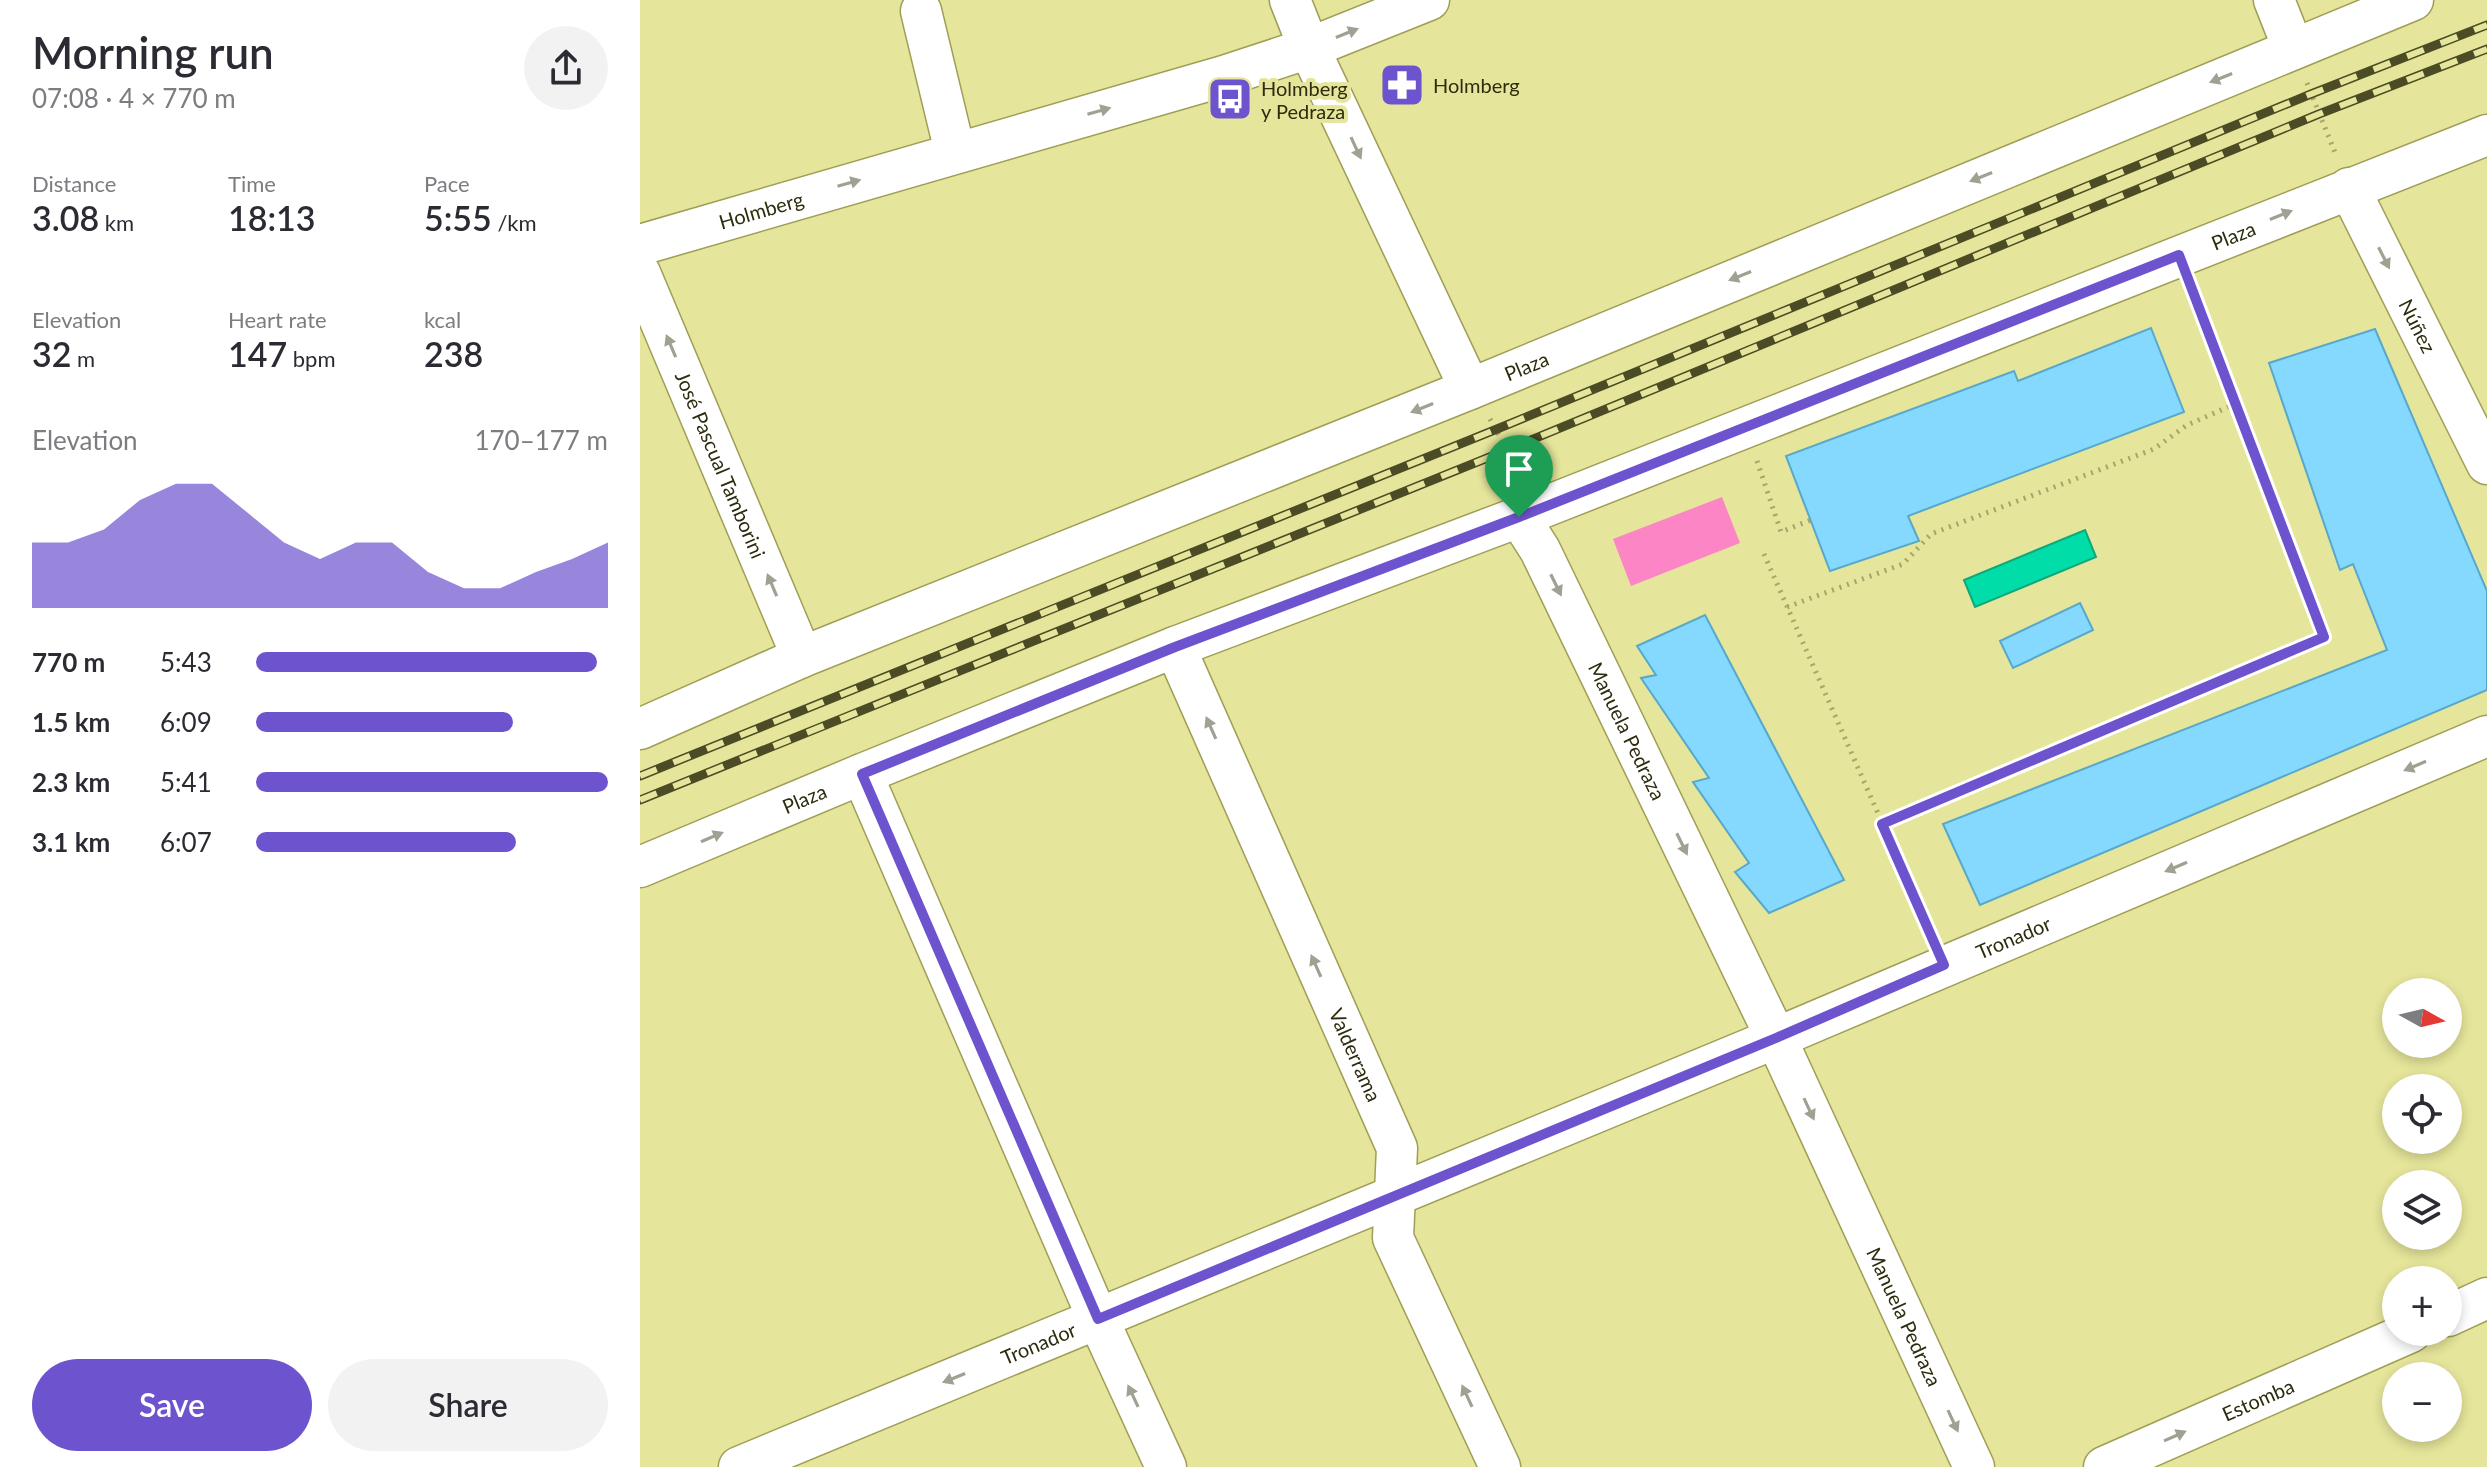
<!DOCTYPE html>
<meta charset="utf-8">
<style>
body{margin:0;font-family:Lato,sans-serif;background:#f2f2f3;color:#2b2b33;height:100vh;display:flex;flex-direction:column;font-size:30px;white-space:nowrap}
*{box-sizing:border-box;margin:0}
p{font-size:26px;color:#7c7c81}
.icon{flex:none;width:44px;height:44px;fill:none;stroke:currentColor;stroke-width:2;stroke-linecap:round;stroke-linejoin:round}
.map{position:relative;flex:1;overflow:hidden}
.details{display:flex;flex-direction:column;background:#fff;width:640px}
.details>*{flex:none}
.needle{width:52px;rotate:98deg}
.tools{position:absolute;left:1742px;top:978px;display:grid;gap:16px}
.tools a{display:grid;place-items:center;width:80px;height:80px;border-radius:50%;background:#fff;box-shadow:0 4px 12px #0003;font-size:40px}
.pin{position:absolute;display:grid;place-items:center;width:68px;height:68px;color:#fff;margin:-82px -34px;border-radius:50% 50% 50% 0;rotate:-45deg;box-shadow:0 0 8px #0007}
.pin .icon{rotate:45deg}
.round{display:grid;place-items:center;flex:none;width:84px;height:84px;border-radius:42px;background:#f2f2f3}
.summary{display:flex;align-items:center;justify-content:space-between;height:136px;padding:0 32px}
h1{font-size:44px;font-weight:600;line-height:60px}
.stats{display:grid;grid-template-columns:repeat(3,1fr);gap:12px;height:136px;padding:8px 32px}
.stats div{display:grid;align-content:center}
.stats b{font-size:34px;font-weight:600}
.stats small{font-size:22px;font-weight:400}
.stats p{font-size:22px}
.chart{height:224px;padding:16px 32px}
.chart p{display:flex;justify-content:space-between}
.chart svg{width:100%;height:144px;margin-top:8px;fill:#6d54ce;opacity:.7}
.primary-button{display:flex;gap:16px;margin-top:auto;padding:16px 32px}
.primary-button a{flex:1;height:92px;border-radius:48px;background:#6d54ce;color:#fff;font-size:32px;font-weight:600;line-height:92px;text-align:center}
.primary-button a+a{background:#f2f2f3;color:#2b2b33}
ul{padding:0 32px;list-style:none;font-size:26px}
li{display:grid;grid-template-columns:128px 96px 1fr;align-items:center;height:60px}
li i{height:20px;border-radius:10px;background:#6d54ce}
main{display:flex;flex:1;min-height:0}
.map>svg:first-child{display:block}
.green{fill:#fc86c5}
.water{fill:#01dda9;stroke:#0ea87a;stroke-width:2}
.building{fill:#85d9fe;stroke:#57a8cb;stroke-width:2}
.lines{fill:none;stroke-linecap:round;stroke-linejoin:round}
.minor-casing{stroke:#9f9e56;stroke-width:43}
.path{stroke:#a6a66b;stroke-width:5;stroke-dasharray:2 6;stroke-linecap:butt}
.minor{stroke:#fff;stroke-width:40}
.rail-casing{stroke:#4b4b25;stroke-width:9}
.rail{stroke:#e5e59b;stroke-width:6;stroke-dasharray:18;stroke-linecap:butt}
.oneway{fill:#a0a093}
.route-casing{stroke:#fff;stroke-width:16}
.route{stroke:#6d54ce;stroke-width:10}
.labels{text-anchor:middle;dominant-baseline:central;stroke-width:8;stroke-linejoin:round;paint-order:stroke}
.poi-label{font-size:20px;fill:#2d2c0e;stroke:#e5e59b;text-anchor:start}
.street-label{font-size:20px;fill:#2d2c0e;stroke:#e5e59b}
</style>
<main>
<section class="details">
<div class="summary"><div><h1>Morning run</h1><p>07:08 · 4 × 770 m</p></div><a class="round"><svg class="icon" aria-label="share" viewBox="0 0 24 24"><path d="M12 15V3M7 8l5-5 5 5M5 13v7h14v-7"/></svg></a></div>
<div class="stats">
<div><p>Distance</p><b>3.08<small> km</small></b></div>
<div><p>Time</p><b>18:13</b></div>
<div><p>Pace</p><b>5:55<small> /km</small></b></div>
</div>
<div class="stats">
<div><p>Elevation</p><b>32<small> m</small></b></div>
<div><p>Heart rate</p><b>147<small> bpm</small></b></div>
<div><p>kcal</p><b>238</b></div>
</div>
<div class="chart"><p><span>Elevation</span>170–177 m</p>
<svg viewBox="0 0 160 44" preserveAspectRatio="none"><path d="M0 44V24L10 24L20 20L30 11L40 6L50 6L60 15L70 24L80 29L90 24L100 24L110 33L120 38L130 38L140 33L150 29L160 24V44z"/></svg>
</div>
<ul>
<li><b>770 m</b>5:43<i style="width:97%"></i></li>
<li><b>1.5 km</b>6:09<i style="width:73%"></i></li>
<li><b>2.3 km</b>5:41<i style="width:100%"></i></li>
<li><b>3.1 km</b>6:07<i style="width:74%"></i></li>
</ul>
<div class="primary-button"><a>Save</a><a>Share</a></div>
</section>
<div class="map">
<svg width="1847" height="1467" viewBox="0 0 1847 1467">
<rect width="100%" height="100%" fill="#e5e59b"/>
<path class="green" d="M1082 497 1100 543 991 586 973 539Z"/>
<path class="water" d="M1445 530 1456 557 1335 607 1324 580Z"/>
<g class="building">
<path d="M1511 328 1544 412 1268 516 1279 541 1190 571 1146 456 1374 371 1378 381Z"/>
<path d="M1735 329 1847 591V690L1340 905 1303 824 1747 650 1713 564 1700 570 1629 363Z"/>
<path d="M1440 603 1453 630 1373 668 1360 641Z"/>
<path d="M1065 615 1204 880 1129 913 1095 872 1109 863 1053 782 1069 778 1001 678 1016 675 997 646Z"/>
</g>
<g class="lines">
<g class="minor-casing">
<g id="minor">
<path d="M650 0 669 48 830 389"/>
<path d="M1634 0 1653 48"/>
<path d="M281 11 315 152"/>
<path id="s1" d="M1709 188 1847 464"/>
<path id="s2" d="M0 245 584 76 669 48 789 0"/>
<path id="s3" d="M0 273 162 657"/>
<path id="s4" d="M879 517 900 550 1136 1038 1334 1467"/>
<path id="s5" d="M535 647 757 1148 753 1238 860 1467"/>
<path id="s6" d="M0 729 162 657 830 389 1773 0"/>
<path d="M222 774 458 1319 526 1467"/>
<path id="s7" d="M0 867 222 774 535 647 879 517 1847 135"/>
<path d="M1808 1316 1847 1298"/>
<path id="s8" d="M99 1467 1136 1038 1847 736"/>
<path id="s9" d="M1464 1467 1771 1332"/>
</g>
</g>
<g class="path">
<path d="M1667 83 1696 155"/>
<path d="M850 419 882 477"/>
<path d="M1117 461 1141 532 1171 520"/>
<path d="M1124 554 1291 934"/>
<path d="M1147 607 1263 564 1291 534 1514 449 1547 425 1595 404"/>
<path d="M1242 824 1684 637 1553 289"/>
</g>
<use href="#minor" class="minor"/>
<g class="rail-casing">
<g id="rail">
<path d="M0 776 857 429 1671 94 1847 25"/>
<path d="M0 800 867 450 1679 114 1847 49"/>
</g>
</g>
<use href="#rail" class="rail"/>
</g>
<defs><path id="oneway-solid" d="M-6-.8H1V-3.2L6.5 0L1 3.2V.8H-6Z" transform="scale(2)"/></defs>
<g class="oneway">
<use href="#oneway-solid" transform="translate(707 33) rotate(-22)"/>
<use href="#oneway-solid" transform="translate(1581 78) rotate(158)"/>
<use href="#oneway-solid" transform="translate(459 111) rotate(-16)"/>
<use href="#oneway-solid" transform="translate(716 148) rotate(65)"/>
<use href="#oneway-solid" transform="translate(1341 177) rotate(158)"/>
<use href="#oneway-solid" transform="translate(209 183) rotate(-16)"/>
<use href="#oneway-solid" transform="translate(1641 215) rotate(-22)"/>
<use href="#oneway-solid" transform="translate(1744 258) rotate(63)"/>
<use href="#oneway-solid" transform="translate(1100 276) rotate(158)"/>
<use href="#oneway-solid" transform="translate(31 346) rotate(-113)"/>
<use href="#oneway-solid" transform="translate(782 408) rotate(158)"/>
<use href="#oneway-solid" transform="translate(132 585) rotate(-113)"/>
<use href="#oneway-solid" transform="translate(916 585) rotate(64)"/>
<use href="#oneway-solid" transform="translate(571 728) rotate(-114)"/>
<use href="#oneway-solid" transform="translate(1775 766) rotate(157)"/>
<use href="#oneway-solid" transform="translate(72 837) rotate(-23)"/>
<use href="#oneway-solid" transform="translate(1042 844) rotate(64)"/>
<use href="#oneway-solid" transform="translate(1536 867) rotate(157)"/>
<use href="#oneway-solid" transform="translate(676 966) rotate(-114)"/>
<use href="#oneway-solid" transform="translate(1169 1109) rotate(65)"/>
<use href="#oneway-solid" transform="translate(314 1378) rotate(158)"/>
<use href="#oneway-solid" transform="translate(493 1396) rotate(-115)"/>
<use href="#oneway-solid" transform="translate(827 1396) rotate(-115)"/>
<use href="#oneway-solid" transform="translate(1313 1421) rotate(65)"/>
<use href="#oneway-solid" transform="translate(1535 1436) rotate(-24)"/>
</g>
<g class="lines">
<g class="route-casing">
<path id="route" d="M1539 255 1684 637 1242 824 1304 965 1136 1038 458 1319 222 774 535 647 879 517Z"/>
</g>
<use href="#route" class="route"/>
</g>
<defs>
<g id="pharmacy-square" transform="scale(2.3)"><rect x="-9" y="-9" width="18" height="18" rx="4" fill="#6d54ce" stroke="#e5e59b"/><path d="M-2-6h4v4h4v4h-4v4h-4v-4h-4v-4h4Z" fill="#fff"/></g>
<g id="bus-square" transform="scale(2.3)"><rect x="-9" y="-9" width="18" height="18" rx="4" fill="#6d54ce" stroke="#e5e59b"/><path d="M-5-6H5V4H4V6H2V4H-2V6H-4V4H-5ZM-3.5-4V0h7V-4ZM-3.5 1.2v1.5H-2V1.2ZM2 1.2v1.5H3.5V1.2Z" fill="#fff"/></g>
</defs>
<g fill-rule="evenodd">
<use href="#pharmacy-square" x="762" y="85"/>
<use href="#bus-square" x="590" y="99"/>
</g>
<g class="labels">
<g class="poi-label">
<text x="793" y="85">Holmberg</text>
<text x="621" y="88">Holmberg<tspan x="621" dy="23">y Pedraza</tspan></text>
</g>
<g class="street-label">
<text stroke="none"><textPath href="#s2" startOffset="126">Holmberg</textPath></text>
<text stroke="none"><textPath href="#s7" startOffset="1714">Plaza</textPath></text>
<text stroke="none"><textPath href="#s1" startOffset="154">Núñez</textPath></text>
<text stroke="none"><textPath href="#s6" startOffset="958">Plaza</textPath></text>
<text stroke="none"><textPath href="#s3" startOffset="208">José Pascual Tamborini</textPath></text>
<text stroke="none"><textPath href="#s4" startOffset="240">Manuela Pedraza</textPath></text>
<text stroke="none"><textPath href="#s7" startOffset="178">Plaza</textPath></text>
<text stroke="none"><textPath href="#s8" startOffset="1380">Tronador</textPath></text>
<text stroke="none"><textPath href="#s5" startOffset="446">Valderrama</textPath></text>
<text stroke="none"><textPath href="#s4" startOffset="888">Manuela Pedraza</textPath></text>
<text stroke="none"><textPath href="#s8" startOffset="324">Tronador</textPath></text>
<text stroke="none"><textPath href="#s9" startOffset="168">Estomba</textPath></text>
</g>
</g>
</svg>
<div class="tools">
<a><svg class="needle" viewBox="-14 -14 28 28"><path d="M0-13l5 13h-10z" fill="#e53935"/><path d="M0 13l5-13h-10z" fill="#7c7c81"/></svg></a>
<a><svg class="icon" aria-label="locate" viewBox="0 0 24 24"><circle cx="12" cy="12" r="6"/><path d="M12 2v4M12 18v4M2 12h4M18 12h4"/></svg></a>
<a><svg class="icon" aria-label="layers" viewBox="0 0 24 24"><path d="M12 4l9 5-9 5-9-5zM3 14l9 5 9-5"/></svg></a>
<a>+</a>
<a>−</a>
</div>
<div class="pin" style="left:879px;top:517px;background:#1e9e55"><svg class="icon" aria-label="arrive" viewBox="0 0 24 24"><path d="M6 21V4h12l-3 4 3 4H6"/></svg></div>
</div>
</main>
